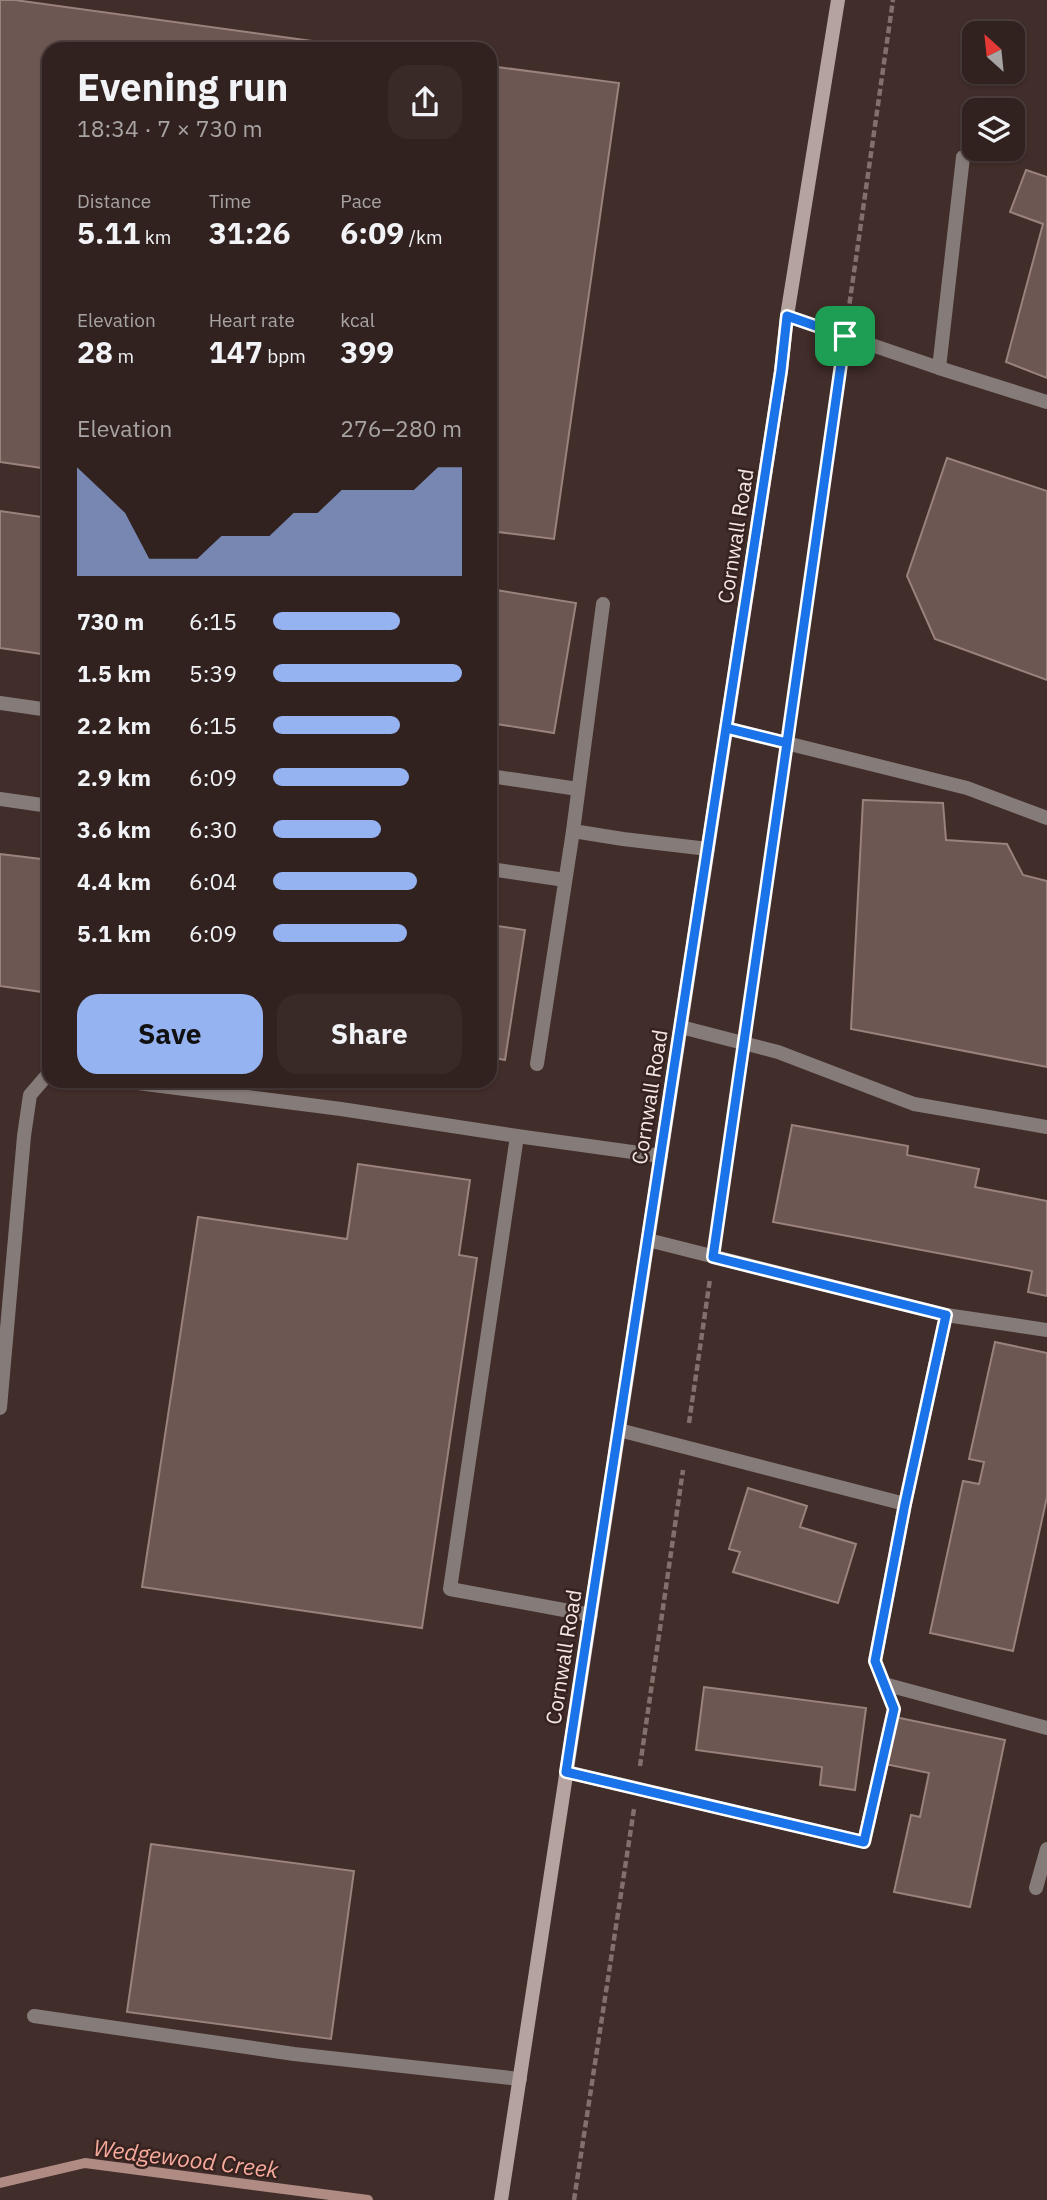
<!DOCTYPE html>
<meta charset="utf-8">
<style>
body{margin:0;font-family:"IBM Plex Sans",sans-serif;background:#392a28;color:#f1f3f6;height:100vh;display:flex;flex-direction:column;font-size:26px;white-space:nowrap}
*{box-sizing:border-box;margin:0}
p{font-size:23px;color:#a8a4a4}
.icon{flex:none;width:38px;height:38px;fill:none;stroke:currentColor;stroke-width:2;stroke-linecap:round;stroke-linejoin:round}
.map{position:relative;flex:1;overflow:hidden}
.side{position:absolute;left:42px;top:42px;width:455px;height:1046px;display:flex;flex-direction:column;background:#31221f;border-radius:21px;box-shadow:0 2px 5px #0004,0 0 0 2px #4c3f3d}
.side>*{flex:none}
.needle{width:46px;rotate:333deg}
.tools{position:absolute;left:962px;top:21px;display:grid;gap:14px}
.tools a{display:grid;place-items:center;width:63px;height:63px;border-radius:14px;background:#31221f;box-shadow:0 2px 5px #0004,0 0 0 2px #4c3f3d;font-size:35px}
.pin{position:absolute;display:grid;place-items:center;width:60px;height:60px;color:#fff;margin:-30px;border-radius:14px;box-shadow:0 4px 10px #0006}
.round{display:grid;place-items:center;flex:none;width:74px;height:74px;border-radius:21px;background:#392a28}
.headline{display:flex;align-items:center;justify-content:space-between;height:119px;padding:0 35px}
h1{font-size:38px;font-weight:700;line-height:52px}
.metrics{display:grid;grid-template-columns:repeat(3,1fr);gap:10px;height:119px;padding:7px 35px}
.metrics div{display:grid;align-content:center}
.metrics b{font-size:30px;font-weight:700}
.metrics small{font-size:19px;font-weight:400}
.metrics p{font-size:19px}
.chart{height:196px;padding:14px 35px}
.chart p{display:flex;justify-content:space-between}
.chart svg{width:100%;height:126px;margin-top:7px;fill:#95b2f1;opacity:.7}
.action{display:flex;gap:14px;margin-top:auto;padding:14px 35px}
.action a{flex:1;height:80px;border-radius:21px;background:#95b2f1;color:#111;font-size:28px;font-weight:700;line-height:80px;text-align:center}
.action a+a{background:#392a28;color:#f1f3f6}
ul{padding:0 35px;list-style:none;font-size:23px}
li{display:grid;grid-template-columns:112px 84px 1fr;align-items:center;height:52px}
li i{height:18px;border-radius:9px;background:#95b2f1}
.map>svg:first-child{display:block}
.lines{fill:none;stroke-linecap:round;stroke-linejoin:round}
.stream{stroke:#b08b84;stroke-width:10}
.building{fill:#6d5753;stroke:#9a827d;stroke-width:2}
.path{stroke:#82706d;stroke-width:4.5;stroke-dasharray:7 3.5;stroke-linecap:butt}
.lane{stroke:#857b78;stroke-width:14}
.secondary{stroke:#b4a39f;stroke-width:14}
.route-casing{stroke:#fff;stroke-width:14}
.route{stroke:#1a73e8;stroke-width:9}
.labels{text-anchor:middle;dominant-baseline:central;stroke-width:5;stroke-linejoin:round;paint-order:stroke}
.street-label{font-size:21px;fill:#f5e7e5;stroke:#362320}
.water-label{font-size:23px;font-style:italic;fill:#f8aa9c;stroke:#362320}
</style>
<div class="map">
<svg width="1047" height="2200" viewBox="0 0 1047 2200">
<rect width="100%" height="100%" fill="#412d29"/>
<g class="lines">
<path class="stream" d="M0 2183 85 2163 368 2200"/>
</g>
<g class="building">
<path d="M0 0H15L370 49H49V469L0 462Z"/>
<path d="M490 66 619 83 554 539 490 531Z"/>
<path d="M1026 170 1047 177V378L1006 362 1043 224 1010 212Z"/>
<path d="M947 458 1047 491V680L935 639 907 576Z"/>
<path d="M0 511 49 518V655L0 648Z"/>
<path d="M490 589 576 603 554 733 490 723Z"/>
<path d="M863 800 943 803 946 840 1007 844 1023 875 1047 881V1067L851 1029Z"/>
<path d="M0 854 49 860V993L0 986Z"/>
<path d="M490 925 525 930 505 1060 490 1057Z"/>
<path d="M792 1125 908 1146 907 1155 979 1169 975 1187 1047 1201V1296L1028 1292 1032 1271 773 1222Z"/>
<path d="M358 1164 470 1180 459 1255 477 1258 422 1628 142 1587 198 1217 347 1239Z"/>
<path d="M995 1342 1047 1353V1497L1013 1651 930 1633 963 1481 979 1484 984 1462 969 1459Z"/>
<path d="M748 1488 807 1506 800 1527 856 1544 838 1603 733 1572 740 1552 729 1549Z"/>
<path d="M704 1687 866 1708 855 1790 820 1785 822 1767 696 1750Z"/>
<path d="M895 1717 1005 1740 970 1907 894 1892 911 1815 920 1817 929 1773 885 1764Z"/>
<path d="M151 1844 354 1871 331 2039 127 2012Z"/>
</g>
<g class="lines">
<g class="path">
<path d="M848 314 893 0"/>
<path d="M790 720 842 358"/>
<path d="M747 1021 783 767"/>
<path d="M717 1233 741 1064"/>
<path d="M689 1423 710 1279"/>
<path d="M640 1766 683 1470"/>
<path d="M574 2200 634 1809"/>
</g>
<g class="lane">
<path d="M787 316 939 368 1047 402"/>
<path d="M939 368 963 157"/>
<path d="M603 604 573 831 623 839 708 849"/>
<path d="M0 703 49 710"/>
<path d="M726 728 967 788 1047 818"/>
<path d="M490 776 578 789"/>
<path d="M0 799 49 806"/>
<path d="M490 869 565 880"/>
<path d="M681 1027 778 1052 914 1104 1047 1127"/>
<path d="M537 1064 573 831"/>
<path d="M130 1082 341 1109 517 1136"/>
<path d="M946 1315 1047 1330"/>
<path d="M0 1408 24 1136 30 1095 49 1073"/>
<path d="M619 1430 905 1504 946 1315 648 1240"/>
<path d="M591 1615 450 1589 517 1136 661 1156"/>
<path d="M884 1684 1047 1728"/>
<path d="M567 1772 864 1842 894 1709 875 1661 905 1504"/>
<path d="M1036 1888 1047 1849"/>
<path d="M34 2016 294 2054 520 2079"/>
</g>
<path class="secondary" d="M501 2200 781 371 787 316 838 0"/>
</g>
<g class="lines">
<g class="route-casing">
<path id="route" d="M845 336 787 743 726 728 566 1772 864 1842 894 1709 875 1661 905 1504 946 1315 713 1257 787 743 726 728 781 371 787 316 845 336"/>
</g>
<use href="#route" class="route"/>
</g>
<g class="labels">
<g class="street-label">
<text transform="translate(735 536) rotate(-81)">Cornwall Road</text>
<text transform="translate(649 1097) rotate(-81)">Cornwall Road</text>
<text transform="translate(563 1657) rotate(-81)">Cornwall Road</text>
</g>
<g class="water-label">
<text transform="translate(186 2158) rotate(7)">Wedgewood Creek</text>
</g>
</g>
</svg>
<div class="tools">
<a><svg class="needle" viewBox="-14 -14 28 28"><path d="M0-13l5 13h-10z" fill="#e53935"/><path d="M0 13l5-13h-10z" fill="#a8a4a4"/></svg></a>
<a><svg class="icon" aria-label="layers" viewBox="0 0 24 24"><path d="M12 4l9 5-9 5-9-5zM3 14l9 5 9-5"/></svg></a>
</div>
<div class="pin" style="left:845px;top:336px;background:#1e9e55"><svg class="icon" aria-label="arrive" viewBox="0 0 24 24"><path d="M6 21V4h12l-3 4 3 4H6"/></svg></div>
<section class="side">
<div class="headline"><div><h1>Evening run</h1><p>18:34 · 7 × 730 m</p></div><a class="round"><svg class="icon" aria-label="share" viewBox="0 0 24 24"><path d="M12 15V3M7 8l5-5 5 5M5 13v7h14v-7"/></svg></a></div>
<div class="metrics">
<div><p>Distance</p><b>5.11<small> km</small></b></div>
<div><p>Time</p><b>31:26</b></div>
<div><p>Pace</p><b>6:09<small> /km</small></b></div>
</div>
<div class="metrics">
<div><p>Elevation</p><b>28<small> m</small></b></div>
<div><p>Heart rate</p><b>147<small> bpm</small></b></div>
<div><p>kcal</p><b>399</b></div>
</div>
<div class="chart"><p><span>Elevation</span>276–280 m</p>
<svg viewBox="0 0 160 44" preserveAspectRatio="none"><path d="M0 44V6L10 14L20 22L30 38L40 38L50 38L60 30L70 30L80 30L90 22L100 22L110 14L120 14L130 14L140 14L150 6L160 6V44z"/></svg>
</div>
<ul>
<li><b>730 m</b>6:15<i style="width:67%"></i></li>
<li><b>1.5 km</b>5:39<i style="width:100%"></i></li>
<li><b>2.2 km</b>6:15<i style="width:67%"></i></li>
<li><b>2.9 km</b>6:09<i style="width:72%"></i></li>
<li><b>3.6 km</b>6:30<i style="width:57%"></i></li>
<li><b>4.4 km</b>6:04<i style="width:76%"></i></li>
<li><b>5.1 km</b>6:09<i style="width:71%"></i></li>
</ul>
<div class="action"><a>Save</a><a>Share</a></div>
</section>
</div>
